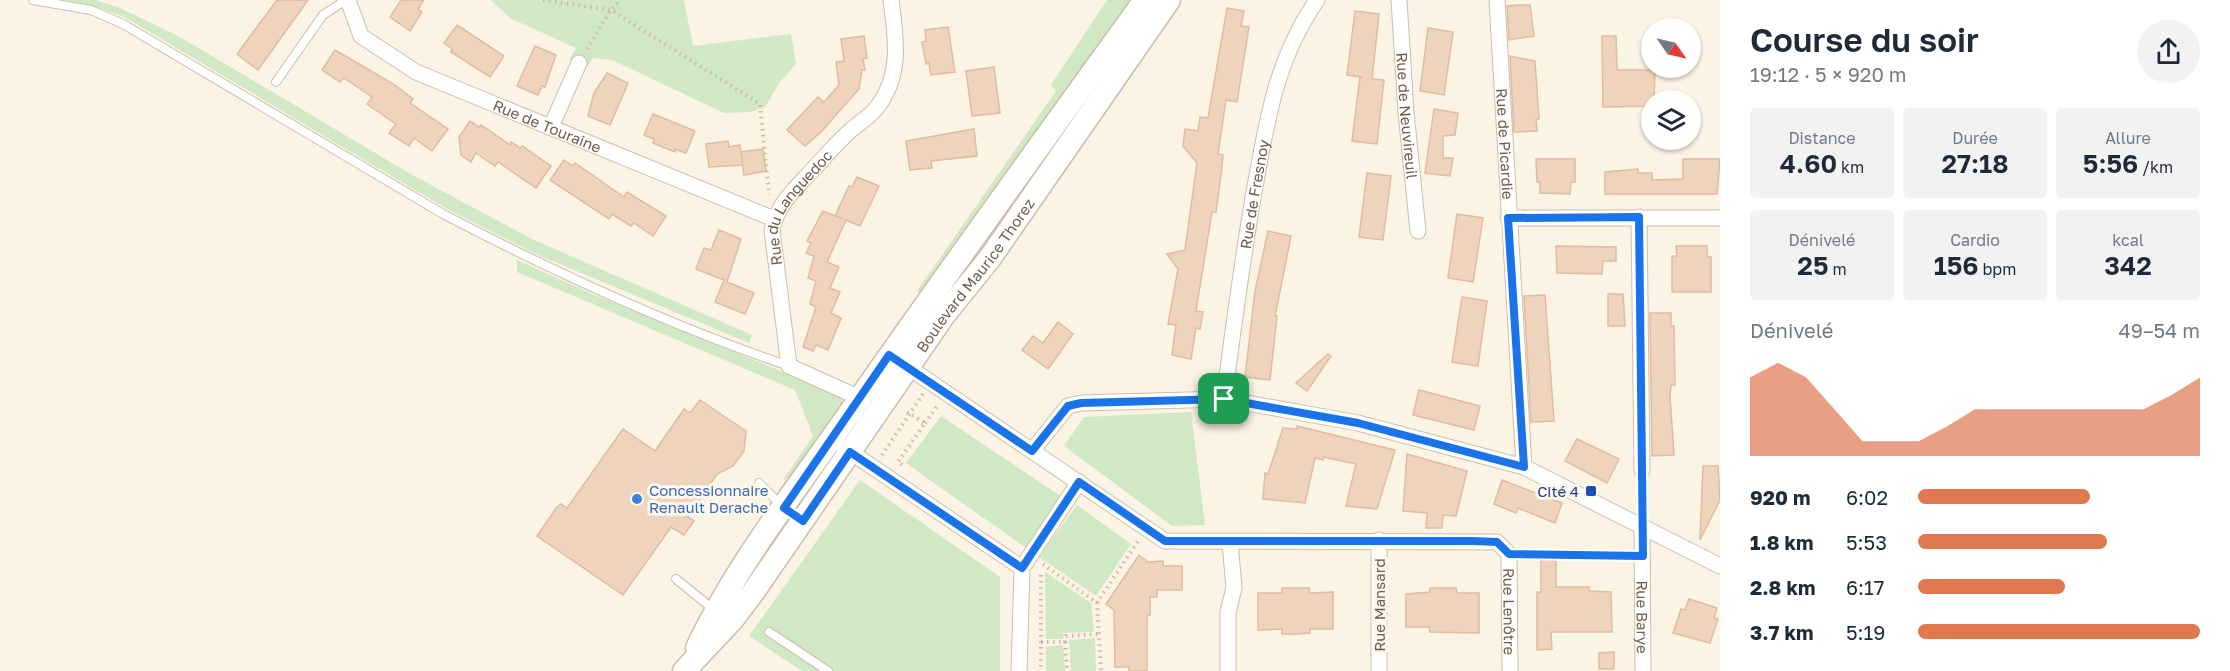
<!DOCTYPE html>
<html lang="fr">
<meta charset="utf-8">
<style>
body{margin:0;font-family:"Golos Text",sans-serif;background:#f2f2f3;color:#1f2937;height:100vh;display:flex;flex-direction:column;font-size:22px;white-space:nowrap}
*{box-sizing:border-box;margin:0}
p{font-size:20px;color:#747a83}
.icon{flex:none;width:33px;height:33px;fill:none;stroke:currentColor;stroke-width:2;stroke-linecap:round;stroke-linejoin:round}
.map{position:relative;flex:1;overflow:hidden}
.sheet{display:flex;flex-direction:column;background:#fff;width:510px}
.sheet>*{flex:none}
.needle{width:39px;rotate:124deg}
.fabs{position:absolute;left:1641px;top:18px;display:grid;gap:12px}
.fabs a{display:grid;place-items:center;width:60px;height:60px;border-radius:50%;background:#fff;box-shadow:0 2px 4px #0004;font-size:30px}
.pin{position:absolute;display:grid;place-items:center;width:51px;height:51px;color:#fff;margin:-26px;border-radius:12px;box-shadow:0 3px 9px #0006}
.round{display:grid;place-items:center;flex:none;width:63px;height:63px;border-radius:32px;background:#f2f2f3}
.head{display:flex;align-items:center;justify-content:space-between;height:102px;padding:0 30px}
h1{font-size:33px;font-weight:600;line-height:45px}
.stats{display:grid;grid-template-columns:repeat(3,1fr);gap:9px;height:102px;padding:6px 30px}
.stats div{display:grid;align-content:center;border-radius:6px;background:#f2f2f3;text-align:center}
.stats b{font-size:26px;font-weight:600}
.stats small{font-size:16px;font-weight:400}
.stats p{font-size:16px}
.chart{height:168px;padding:12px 30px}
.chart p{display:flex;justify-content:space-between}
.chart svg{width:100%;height:108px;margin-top:6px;fill:#df774f;opacity:.7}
ul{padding:0 30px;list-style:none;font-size:20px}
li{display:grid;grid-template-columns:96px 72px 1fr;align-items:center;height:45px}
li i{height:15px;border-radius:8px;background:#df774f}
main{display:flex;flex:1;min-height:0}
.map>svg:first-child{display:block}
.green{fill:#d0e8c4}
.building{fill:#efd4bd;stroke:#e1bb9f;stroke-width:1.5}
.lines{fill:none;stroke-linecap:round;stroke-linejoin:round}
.lane-casing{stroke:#cebeae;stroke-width:10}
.street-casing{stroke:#cebeae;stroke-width:17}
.secondary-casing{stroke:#cfbca9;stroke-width:25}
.path{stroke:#d4b7a1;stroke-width:4;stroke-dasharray:1.5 4.5;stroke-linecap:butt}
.lane{stroke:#fff;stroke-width:8}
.street{stroke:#fff;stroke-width:15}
.secondary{stroke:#fff;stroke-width:22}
.route-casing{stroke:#fff;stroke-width:12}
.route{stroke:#1a73e8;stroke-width:8}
.transit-dot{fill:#1a4fb4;stroke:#fef7ea;stroke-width:2}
.shop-dot{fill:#3f7fe0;stroke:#fef7ea;stroke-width:2}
.labels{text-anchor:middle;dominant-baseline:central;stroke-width:6;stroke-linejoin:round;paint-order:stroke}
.street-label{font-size:15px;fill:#725b4b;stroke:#fef7ea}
.shop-label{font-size:15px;fill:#366cbe;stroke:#fef7ea;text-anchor:start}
.transit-label{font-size:15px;fill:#164399;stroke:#fef7ea;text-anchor:end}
</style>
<main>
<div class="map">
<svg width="1720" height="671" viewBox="0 0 1720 671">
<rect width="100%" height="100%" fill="#fbf3e4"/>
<g class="green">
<path d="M67 0H95L120 8 178 36 414 176 534 240 752 335 749 343 536 254 447 209 126 18 100 8Z"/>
<path d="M491 0H684L693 46 791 34 796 64 779 83 765 107 751 112 724 113 612 60 593 58 587 67 569 60 576 48 510 18Z"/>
<path d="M1107 0H1136L923 294 917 291 1056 91 1051 85Z"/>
<path d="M517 260 592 294 840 395 844 409 798 477 783 480 813 436 795 390 517 272Z"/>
<path d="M1191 412 1205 525 1172 526 1064 446 1084 417Z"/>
<path d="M941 416 1062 497 1026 548 906 463Z"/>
<path d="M860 480 1000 577V671H802L749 636Z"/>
<path d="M1077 505 1131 544 1096 596 1039 557Z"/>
<path d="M1045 572 1091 603 1094 632 1064 633 1063 639H1046Z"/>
<path d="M1095 638 1096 671H1071L1069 640Z"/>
<path d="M1063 645 1065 671H1046V647Z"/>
</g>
<g class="building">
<path d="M277 0H308L258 70 237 54Z"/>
<path d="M401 0H424L418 9 422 12 410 31 390 17Z"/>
<path d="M1521 5H1530L1534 36 1509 40 1507 6Z"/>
<path d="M1227 8 1244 11 1241 26 1249 27 1237 102 1226 100 1218 154 1223 155 1221 175 1216 212H1212L1196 311 1203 312 1200 329 1196 328 1191 359 1172 355 1176 325 1168 324 1178 269 1167 254 1185 250 1197 163 1183 146 1185 129 1198 131 1200 117 1208 118Z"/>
<path d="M1355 11 1379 14 1372 79 1384 80 1377 144 1352 141 1360 77H1362L1347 75Z"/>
<path d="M457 25 504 56 490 77 451 52 452 49 444 43Z"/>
<path d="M948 27 955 72 931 75 929 63 926 64 922 42 926 41 925 30Z"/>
<path d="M1428 28 1453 32 1444 95 1420 91Z"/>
<path d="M864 36 867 58 863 59 865 70H862L859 89 822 131 805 146 787 130 818 97 824 102 839 85 836 62 844 61 841 39Z"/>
<path d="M1602 36H1616L1617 70H1655L1654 100H1652V106L1603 107Z"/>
<path d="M535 46 556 55 545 87 542 86 538 95 517 86Z"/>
<path d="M335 50 395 85 413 99 410 103 448 129 432 151 414 138 409 146 389 133 396 124 367 104 372 97 344 78 340 82 322 70Z"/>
<path d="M1510 56 1535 61 1539 119H1536L1537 131 1514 132Z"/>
<path d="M994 67 1000 113 972 116 966 71Z"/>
<path d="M607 73 628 83 610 125 588 116 594 93Z"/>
<path d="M1434 109 1458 113 1455 135 1443 136V158H1453L1450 176 1425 173Z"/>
<path d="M653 114 695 131 686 153 675 149V152L653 143 654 139 644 135Z"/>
<path d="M470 121 479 127 481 125 510 145 511 142 520 148 522 146 551 166 536 188 498 162 495 166 476 153 471 162 461 155 459 137Z"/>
<path d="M974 129 977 156 931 161 932 168 910 170 906 141Z"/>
<path d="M728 141 729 147 740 145 743 165 709 167 706 144Z"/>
<path d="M763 149 766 171 744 175 741 152Z"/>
<path d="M1536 159H1575V182H1571L1570 194 1540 193V182H1537Z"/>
<path d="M1683 159H1720L1717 194H1605V172L1638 169V173H1652V180L1683 179Z"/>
<path d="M564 160 573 166 575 163 624 197 627 192 666 216 653 236 634 223 631 226 612 214 609 219 550 180Z"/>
<path d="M1367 173 1391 176 1383 240 1359 237Z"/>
<path d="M857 177 879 186 860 226 846 220 827 262 839 267 830 288 840 292 831 313 841 318 828 350 816 345 813 351 803 347 816 307 810 304 816 281 808 278 814 256 806 253 811 243 807 241 823 211 843 219 835 216 849 186 852 187Z"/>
<path d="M1457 214 1483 218 1473 282 1448 278Z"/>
<path d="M719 230 741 239 727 282 754 293 745 314 715 302 724 280 696 269 704 248 711 250Z"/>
<path d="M1268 231 1291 236 1275 316H1277L1270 380 1245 377 1255 291Z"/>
<path d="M1556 246 1616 247V261H1603L1602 274 1557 273Z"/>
<path d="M1676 246H1707V257H1711V292H1672V256H1677Z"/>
<path d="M1608 294H1623L1625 326H1608Z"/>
<path d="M1545 295 1554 421 1531 422 1524 296Z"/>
<path d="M1462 297 1487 301 1478 366 1452 362Z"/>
<path d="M1650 313H1671V326H1674L1675 385H1671L1670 397 1674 455 1652 456Z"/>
<path d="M1058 322 1073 334 1048 369 1022 350 1033 336 1043 343Z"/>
<path d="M1328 354 1331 356 1307 391 1296 383Z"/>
<path d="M1419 390 1480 406 1474 430 1413 415Z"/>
<path d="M700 400 746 431 744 451 733 466 717 474 688 517 694 521 684 535 671 527 623 595 537 536 557 507 561 504 567 508 623 429 655 451 684 409 690 413Z"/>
<path d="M1297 426 1395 450 1377 509 1346 506 1356 464 1323 457V460L1315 458 1305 503 1263 499 1265 473 1268 474 1283 428 1297 429Z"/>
<path d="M1577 439 1619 459 1607 483 1565 461Z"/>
<path d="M1407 454 1467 471 1456 516 1443 515 1442 528H1426L1427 513 1403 511Z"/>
<path d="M1703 466H1718L1720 500 1700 540Z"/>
<path d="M1502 480 1562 503 1555 523 1518 508 1516 513 1494 504Z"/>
<path d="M1139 555 1148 562 1163 561V566H1182V590H1157V597H1150V615H1147V671H1129V667H1115L1114 610 1106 604Z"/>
<path d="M1541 560H1556V587H1589V591L1611 592 1612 632H1551L1552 649 1537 650V592H1541Z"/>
<path d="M1282 588H1309L1310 593 1333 592V629H1310V633L1297 634H1282V629L1258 630V593H1282Z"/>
<path d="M1430 588H1456L1457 593H1479V633L1430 632 1429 627H1406V594L1430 592Z"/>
<path d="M1689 599 1717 608 1714 618 1718 619 1710 643 1673 633 1681 609 1685 610Z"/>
<path d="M1614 652V669H1599V653Z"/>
</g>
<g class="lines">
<g class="lane-casing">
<g id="lane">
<path d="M33 0 91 10 123 24 443 214C552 271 674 327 789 366"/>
<path d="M276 82 323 15 346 0"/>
<path d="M759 483 780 504"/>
<path d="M676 579 713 609"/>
<path d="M769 632 828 671"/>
</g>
</g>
<g class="street-casing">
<g id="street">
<path id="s1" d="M348 0 361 36 416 72 774 219"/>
<path id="s2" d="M1399 0 1406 112 1418 231"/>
<path id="s3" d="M1497 0 1524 467"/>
<path d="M551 127 579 63"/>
<path d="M1639 217 1642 470"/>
<path d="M1508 218H1720"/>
<path id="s4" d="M902 363 1165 541 1497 542 1509 554 1510 671"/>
<path id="s5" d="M860 398 789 366 772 230C776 209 789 195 803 180 819 164 834 145 851 130 860 122 871 116 878 106 902 74 896 37 891 0"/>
<path id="s6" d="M1224 399C1233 330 1242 261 1254 192 1267 121 1275 61 1317 0"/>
<path d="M843 447 1022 568"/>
<path d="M1032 451 1068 406 1081 403 1224 399 1358 423 1524 467 1720 566"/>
<path id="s7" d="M1642 525 1643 671"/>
<path d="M1019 671 1022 568 1079 482"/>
<path d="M1228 671V612L1234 588 1230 542"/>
<path d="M1379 671V540"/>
</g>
</g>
<g class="secondary-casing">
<g id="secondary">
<path d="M697 648C735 568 791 496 842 424 941 281 1043 141 1145 0"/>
<path id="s8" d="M684 671 733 619 754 591 944 315 990 258 1169 0"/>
</g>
</g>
<g class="path">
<path d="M543 0 611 10 760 104 769 195"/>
<path d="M587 49 611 10 620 0"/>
<path d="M925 423 938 405"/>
<path d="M882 455 923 394"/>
<path d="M902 465 898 462 925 423 903 410"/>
<path d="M1642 484V509"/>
<path d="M1523 554 1627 556"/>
<path d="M1043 564 1097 603 1101 671"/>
<path d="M1041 575V671"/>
<path d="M1097 603 1138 541"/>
<path d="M1041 642H1065L1066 636 1098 634"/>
<path d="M1065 642 1067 671"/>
</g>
<use href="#lane" class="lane"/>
<use href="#street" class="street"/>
<use href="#secondary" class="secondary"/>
</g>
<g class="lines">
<g class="route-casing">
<path id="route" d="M1639 217 1643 556 1509 554 1497 542 1473 541H1165L1079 482 1022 568 850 452 803 521 784 508 889 355 1032 451 1068 406 1081 403 1224 399 1358 423 1524 467 1508 218Z"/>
</g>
<use href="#route" class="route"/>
</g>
<rect class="transit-dot" x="1585" y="485" width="12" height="12" rx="3"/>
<circle class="shop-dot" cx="637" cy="499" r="6"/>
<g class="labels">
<g class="street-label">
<text stroke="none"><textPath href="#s2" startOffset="116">Rue de Neuvireuil</textPath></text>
<text stroke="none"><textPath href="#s1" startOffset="246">Rue de Touraine</textPath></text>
<text stroke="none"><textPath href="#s3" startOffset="144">Rue de Picardie</textPath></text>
<text stroke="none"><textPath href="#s6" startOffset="207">Rue de Fresnoy</textPath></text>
<text stroke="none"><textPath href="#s5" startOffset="246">Rue du Languedoc</textPath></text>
<text stroke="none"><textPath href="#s8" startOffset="492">Boulevard Maurice Thorez</textPath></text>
<text transform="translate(1379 605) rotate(-90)">Rue Mansard</text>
<text stroke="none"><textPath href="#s4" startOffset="724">Rue Lenôtre</textPath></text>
<text stroke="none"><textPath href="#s7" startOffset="92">Rue Barye</textPath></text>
</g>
<g class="shop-label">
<text x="649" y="490">Concessionnaire<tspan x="649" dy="17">Renault Derache</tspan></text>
</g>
<g class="transit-label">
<text x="1579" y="491">Cité 4</text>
</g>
</g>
</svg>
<div class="fabs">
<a><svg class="needle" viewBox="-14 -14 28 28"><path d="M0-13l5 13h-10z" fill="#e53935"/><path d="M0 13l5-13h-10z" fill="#747a83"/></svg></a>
<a><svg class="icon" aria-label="layers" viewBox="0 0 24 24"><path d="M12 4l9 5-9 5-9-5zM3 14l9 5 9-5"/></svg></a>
</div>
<div class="pin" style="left:1224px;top:399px;background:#1e9e55"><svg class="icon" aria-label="arrive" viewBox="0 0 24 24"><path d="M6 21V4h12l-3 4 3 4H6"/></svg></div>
</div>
<section class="sheet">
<div class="head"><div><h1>Course du soir</h1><p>19:12 · 5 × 920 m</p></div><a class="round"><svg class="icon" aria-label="share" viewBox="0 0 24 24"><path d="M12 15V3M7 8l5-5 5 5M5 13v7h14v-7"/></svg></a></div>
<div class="stats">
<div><p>Distance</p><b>4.60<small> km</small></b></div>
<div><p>Durée</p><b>27:18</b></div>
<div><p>Allure</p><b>5:56<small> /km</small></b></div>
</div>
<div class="stats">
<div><p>Dénivelé</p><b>25<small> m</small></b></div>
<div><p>Cardio</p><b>156<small> bpm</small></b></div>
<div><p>kcal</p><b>342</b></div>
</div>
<div class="chart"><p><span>Dénivelé</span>49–54 m</p>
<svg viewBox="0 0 160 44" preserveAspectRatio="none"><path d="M0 44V12L10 6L20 12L30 25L40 38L50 38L60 38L70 32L80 25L90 25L100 25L110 25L120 25L130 25L140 25L150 19L160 12V44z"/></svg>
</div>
<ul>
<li><b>920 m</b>6:02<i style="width:61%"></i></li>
<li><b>1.8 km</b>5:53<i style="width:67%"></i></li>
<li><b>2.8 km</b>6:17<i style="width:52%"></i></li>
<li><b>3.7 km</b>5:19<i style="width:100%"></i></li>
</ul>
</section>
</main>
